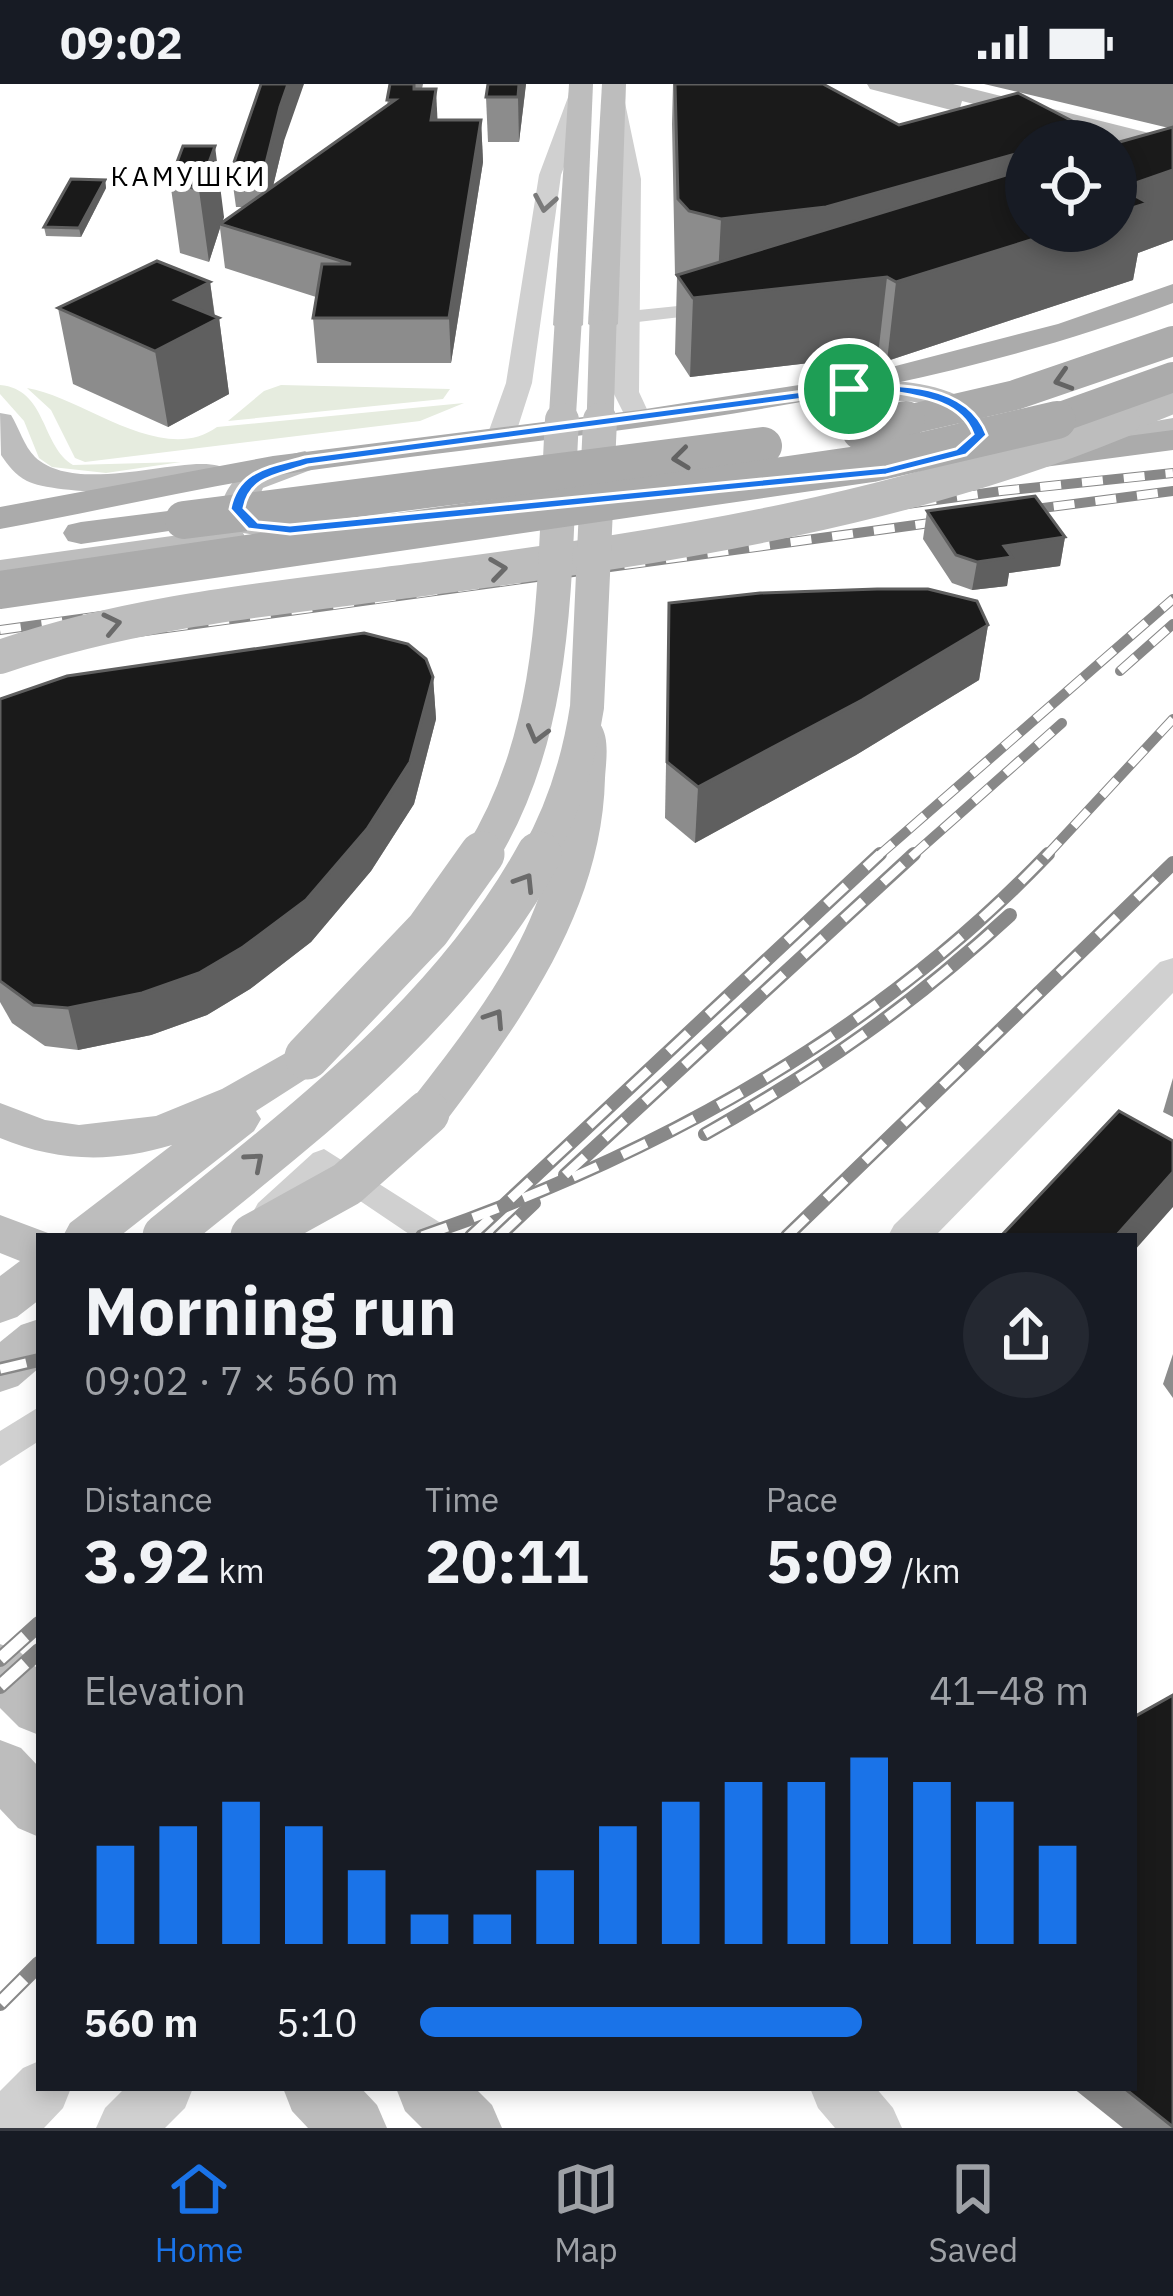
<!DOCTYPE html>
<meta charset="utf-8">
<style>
body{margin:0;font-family:"IBM Plex Sans",sans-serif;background:#242831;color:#f1f3f6;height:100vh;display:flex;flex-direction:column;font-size:45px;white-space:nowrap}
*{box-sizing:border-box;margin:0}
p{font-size:39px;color:#9ea1a6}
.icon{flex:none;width:66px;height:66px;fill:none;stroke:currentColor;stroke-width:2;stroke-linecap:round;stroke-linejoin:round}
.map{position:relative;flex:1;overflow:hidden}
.sheet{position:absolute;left:36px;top:1149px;width:1101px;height:858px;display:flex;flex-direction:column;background:#171b24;border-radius:0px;box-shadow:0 6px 18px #0003}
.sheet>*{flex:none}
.tools{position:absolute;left:1005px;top:36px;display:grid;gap:24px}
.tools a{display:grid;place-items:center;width:132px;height:132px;border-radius:50%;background:#171b24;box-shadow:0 6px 18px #0003;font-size:60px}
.pin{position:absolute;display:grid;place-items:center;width:102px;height:102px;color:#fff;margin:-51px;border:6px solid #fff;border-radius:50%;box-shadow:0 3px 12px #0007}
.round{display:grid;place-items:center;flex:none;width:126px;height:126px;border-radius:63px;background:#242831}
.headline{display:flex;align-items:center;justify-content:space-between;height:204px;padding:0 48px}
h1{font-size:66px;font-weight:700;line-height:90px}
.stats{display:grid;grid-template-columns:repeat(3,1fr);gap:18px;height:204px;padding:12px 48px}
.stats div{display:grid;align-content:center}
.stats b{font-size:60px;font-weight:700}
.stats small{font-size:33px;font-weight:400}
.stats p{font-size:33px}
.chart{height:336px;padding:24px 48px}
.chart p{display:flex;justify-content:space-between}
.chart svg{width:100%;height:216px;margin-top:12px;stroke:#1a73e8;stroke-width:6}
ul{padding:0 48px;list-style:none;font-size:39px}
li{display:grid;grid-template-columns:192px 144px 1fr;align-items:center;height:90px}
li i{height:30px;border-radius:15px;background:#1a73e8}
.status{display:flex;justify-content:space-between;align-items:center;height:84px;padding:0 60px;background:#171b24;direction:ltr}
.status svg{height:33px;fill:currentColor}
.dock{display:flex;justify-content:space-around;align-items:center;height:168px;border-top:3px solid #363941;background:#171b24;font-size:33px;color:#9ea1a6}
.dock a{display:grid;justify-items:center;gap:6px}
.dock .on{color:#1a73e8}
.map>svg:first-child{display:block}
.green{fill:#e6ecdf}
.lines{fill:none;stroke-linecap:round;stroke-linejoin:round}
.minor{fill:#d0d0d0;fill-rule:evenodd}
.tertiary{fill:#d0d0d0;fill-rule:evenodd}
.secondary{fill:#bdbdbd;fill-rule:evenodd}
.primary{fill:#ababab;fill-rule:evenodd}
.rail-far2-casing{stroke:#888;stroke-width:10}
.rail-far1-casing{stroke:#888;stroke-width:14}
.rail-casing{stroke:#888;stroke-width:16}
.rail-far2{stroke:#fff;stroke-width:8;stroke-dasharray:21;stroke-linecap:butt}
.rail-far1{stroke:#fff;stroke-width:9;stroke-dasharray:27;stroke-linecap:butt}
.rail{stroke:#fff;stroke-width:12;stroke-dasharray:34;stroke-linecap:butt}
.secondary-bridge-far2{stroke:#bdbdbd;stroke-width:27}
.secondary-bridge-far1{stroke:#bdbdbd;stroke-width:34}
.secondary-bridge{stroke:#bdbdbd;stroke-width:45}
.primary-bridge-far1{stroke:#ababab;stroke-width:30}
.primary-bridge{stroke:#ababab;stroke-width:38}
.wall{fill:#8c8c8c}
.shaded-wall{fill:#5f5f5f}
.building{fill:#1a1a1a;stroke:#5f5f5f;stroke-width:3}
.oneway{stroke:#7a7a7a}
.oneway2{stroke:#636363}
.oneway3{stroke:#6a6a6a}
.route{fill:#1a73e8;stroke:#fff;stroke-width:3;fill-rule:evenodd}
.labels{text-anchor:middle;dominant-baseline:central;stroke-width:12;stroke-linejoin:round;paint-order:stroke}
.far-neighbourhood-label{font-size:27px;letter-spacing:3px;fill:#000;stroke:#fff}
</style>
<div class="status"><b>09:02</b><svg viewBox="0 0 49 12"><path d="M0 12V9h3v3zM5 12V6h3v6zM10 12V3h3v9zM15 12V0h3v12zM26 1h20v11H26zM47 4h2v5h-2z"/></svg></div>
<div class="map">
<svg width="1173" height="2044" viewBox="0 0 1173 2044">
<rect width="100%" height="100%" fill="#fff"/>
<g class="green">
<path d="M0 301C47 305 41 362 73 381L181 378 106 389 52 383 39 374 24 337 0 310Z"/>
<path d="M281 301 450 305 443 315 228 337 264 307Z"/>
<path d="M27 304C83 313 162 383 217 343L464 319 420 337 85 378 75 374 51 326Z"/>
</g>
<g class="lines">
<g class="minor">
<path d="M717 218 727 224 724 228 629 239 619 233 629 227Z"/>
<path d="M324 1065 447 1143 452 1152H412L326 1094 280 1137H258L253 1128 258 1119 313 1069Z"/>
<path d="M39 1323V1357L0 1382V1347Z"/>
</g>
<g class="tertiary">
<path d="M581 2 592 8 561 91 532 299 515 352 501 360 487 352 506 299 539 91 570 8Z"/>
<path d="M613 8 624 14 641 95 639 308 651 334 638 342 629 340 613 308 619 95 602 14Z"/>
<path d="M1173 874V909L935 1152H888L894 1141 1160 878Z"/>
<path d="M39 1977V2004H71L63 2024 44 2044H0V2007L23 1984Z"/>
<path d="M125 2004H193L185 2024 165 2044H96L105 2024Z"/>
<path d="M810 2004H876L893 2024 902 2044H835L818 2024Z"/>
</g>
<g class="secondary">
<path d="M569 0H593L583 241 568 250 553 241Z"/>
<path d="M602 0H626L618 240 603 249 588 240Z"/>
<path d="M867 0H953L1173 55V71L962 17 960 24 951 26 870 5Z"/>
<path d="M866 296C909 296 949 301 985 327L994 354 989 361H967C962 352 961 341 955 335 922 302 856 329 834 305L838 299Z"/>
<path d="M0 329 11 331C19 344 24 362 35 373 82 417 206 360 229 388 208 413 59 413 27 397 15 391 8 381 1 371Z"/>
<path d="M1173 334V352L1070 370 1054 361 1070 352Z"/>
<path d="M305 367 321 377 316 384 263 404 254 423 263 433 302 439 307 446 302 453 290 456 243 449 246 454 241 461 229 464 0 496V476L229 444 239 446 221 425C228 383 269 376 305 367Z"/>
<path d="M587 637 600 640C610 654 606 677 605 694 602 827 520 939 443 1041L427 1046 411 1041 404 1029 411 1017C511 889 562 815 568 648L574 640Z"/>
<path d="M307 957 323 962 329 973 323 984 256 1027 261 1035 254 1047 120 1152H63L70 1139 172 1061C113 1079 57 1078 0 1054V1019L45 1036 79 1041 156 1032 222 1005Z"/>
<path d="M0 1131 56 1152H39V1216L17 1233 0 1239V1192L20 1177 0 1169Z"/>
<path d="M39 1235V1284L18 1302 0 1308V1258L21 1241Z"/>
<path d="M0 1560 20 1568 39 1586V1651L19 1643 0 1624Z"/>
<path d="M0 1656 21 1664 39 1683V1753L18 1744 0 1725Z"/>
<path d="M283 2004H361L377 2021 387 2044H308L292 2027Z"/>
<path d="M396 2004H475L492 2021 502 2044H422L405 2027Z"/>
</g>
<g class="primary">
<path d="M1173 200V219C885 326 612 345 312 386 207 401 104 426 0 445V423L273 372 639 326 857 292 1058 240Z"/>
<path d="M1173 346V366L1029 385 1017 382 1012 375 1017 368 1029 365Z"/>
<path d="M184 425 196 429 202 436 196 443 81 460 68 457 63 449 68 441 81 438Z"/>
</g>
<g class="rail-far2-casing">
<g id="rail-far2">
<path d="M1012 428 1173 407"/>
<path d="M0 546 1001 407 1173 389"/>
<path d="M0 567 959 435"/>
<path d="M1120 587 1173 540"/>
<path d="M877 773 1173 515"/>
<path d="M911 773 1062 639"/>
<path d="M1045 773 1173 635"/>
</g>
</g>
<g class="rail-far1-casing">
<g id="rail-far1">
<path d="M705 1050C822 984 911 922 1010 831"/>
<path d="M565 1091 914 770"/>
<path d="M422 1152C657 1071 875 951 1048 770"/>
<path d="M471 1152 880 770"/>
<path d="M499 1152 534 1119"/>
<path d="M787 1152 1173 779"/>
<path d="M0 1285 39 1276"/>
</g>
</g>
<g class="rail-casing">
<g id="rail">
<path d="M0 1575 39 1540"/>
<path d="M0 1602 39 1567"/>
<path d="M0 1919 39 1880"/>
</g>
</g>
<use href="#rail-far2" class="rail-far2"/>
<use href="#rail-far1" class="rail-far1"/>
<use href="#rail" class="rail"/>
<g class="secondary-bridge-far2">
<path d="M562 339 568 241"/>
<path d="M600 339 603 240"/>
<path d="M1116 339 1173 316"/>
</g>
<g class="secondary-bridge-far1">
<path d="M0 573C141 524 292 513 439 493 673 462 904 426 1123 336"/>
<path d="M480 773C562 642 553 485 562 336"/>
<path d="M537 773C563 727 579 676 587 623L600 336"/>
</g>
<g class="secondary-bridge">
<path d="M307 973 428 846 482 770"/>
<path d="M165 1152C303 1040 452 929 539 770"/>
<path d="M253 1152 347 1100 427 1029"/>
</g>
<g class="primary-bridge-far1">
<path d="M894 339 1015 311 1173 257"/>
<path d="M1044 339 1173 293"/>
</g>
<g class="primary-bridge">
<path d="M861 347 906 336"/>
<path d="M184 436 763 362"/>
<path d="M0 506 872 379 1057 336"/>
</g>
</g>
<g class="wall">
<path d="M390 0H423L422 5 437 36H481L483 78 451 279H317L313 234 316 213 225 184 220 144 209 178 180 169 170 97 183 62 224 133 222 138 243 123H236L231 87 284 57 273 102 387 22Z"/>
<path d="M526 0 519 58H488L486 13Z"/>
<path d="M673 0H823L899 41 1026 57V147L1169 44 984 0H1173V156L1138 169 1133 196 887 277 878 271 690 293 675 270 677 193 675 191 672 40Z"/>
<path d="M105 96 106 104 81 153 46 152 44 143Z"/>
<path d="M210 198 215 232 219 234 229 310 168 343 73 300 58 224Z"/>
<path d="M927 427 1065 453 1060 482 1009 489 1007 502 972 506 952 499 923 455Z"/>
<path d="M669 519 988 541 979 596 856 671 695 759 665 734Z"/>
<path d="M433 593 436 635 414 720 371 787 311 858 250 905 207 931 151 951 78 966 45 962 12 939 0 918V615Z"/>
<path d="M1173 994V1033L1163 1028Z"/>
<path d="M1173 1270V1314L1163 1300Z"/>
<path d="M1073 2004H1134L1173 2044H1123Z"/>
</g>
<g class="shaded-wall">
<path d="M288 0H304L284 57 268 123 264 87 280 23Z"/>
<path d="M519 0H526L519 58 518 13Z"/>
<path d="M436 5 438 46 431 36Z"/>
<path d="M481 36 483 78 451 279 449 234Z"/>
<path d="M215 62 224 133 222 140H220V144L209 178 199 106Z"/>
<path d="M1026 67V124L887 193 878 271 690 293 693 214 717 211 721 135Z"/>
<path d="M1173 86V156L1138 169 1133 196 887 277 896 198 1060 147H1116V129L1121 104Z"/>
<path d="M105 96 106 104 81 153 79 144Z"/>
<path d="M210 198 215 236 219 234 229 310 168 343 155 267 175 216Z"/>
<path d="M1065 453 1060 482 1009 489 1007 502 972 506 977 478 1004 462Z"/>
<path d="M988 541 979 596 856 671 695 759 698 703Z"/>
<path d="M433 593 436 635 414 720 371 787 311 858 250 905 207 931 151 951 78 966 68 924Z"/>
<path d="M1173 1088V1123L1134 1167V1152H1116Z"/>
</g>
<g class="building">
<path d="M261 0H288L280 23 264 87H231Z"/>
<path d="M390 0H414V5H436L431 36H481L449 234H313L322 180H351L220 140 395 16H387Z"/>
<path d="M488 0H519L518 13H486Z"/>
<path d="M675 0H823L899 41 1018 9 1111 57H1026V67L826 123 721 135 689 127 678 115Z"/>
<path d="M1173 43V86L1121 104 1148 119 1116 129V59Z"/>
<path d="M183 62H215L199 106 170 97Z"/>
<path d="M1026 85V147H1060L896 198 887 193 693 214 677 191Z"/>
<path d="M71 95 105 96 79 144 44 143Z"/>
<path d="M157 177 210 198 175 216 219 234 155 267 58 224Z"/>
<path d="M1035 412 1065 453 1004 462 1012 473 977 478 956 471 927 427Z"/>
<path d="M877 505H928L977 517 988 541 862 616 698 703 667 678 669 519 760 509Z"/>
<path d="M364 549 408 560 426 575 433 593 410 678 367 745 306 816 243 863 199 889 142 909 68 924 33 921 0 897V615L67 592Z"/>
<path d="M1119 1027 1173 1057V1088L1116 1152H1001Z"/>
<path d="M1173 1611V2043L1124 2004H1134V1633Z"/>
</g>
<defs><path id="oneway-chevron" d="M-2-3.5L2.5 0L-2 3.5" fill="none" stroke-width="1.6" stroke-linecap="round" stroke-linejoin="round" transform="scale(3)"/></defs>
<use class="oneway" href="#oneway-chevron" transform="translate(545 119) rotate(100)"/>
<g class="oneway2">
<use href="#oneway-chevron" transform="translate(1063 296) rotate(163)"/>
<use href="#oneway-chevron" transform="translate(681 374) rotate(173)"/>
</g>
<g class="oneway3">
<use href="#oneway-chevron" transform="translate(498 485) rotate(-8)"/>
<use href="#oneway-chevron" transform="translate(112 540) rotate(-12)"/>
<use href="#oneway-chevron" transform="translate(537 650) rotate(105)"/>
<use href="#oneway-chevron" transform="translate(525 798) rotate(-58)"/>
<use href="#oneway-chevron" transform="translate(495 934) rotate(-57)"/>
<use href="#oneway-chevron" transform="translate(255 1077) rotate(-41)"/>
</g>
<path class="route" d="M849 301C896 300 967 298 987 351L966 371 886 391 290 450 248 445 230 425C238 385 270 383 305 373ZM892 308C923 313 961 318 973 350L956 365 886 383 290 441 258 438 244 424C250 392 279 391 308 381L849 309Z"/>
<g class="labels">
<g class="far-neighbourhood-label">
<text x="189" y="91">КАМУШКИ</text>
</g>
</g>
</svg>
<div class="tools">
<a><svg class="icon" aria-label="locate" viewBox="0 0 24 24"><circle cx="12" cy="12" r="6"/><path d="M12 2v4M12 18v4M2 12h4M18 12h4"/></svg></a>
</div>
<div class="pin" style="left:849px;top:305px;background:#1e9e55"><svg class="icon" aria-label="arrive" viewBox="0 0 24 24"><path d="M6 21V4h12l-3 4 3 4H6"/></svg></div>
<section class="sheet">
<div class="headline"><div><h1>Morning run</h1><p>09:02 · 7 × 560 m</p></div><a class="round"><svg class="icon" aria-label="share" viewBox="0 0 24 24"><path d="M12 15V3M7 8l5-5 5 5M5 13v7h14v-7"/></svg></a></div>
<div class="stats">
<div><p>Distance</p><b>3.92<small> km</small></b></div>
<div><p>Time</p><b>20:11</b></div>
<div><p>Pace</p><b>5:09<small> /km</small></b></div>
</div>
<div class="chart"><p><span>Elevation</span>41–48 m</p>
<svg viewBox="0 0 160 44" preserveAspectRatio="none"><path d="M5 44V24M15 44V20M25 44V15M35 44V20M45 44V29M55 44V38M65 44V38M75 44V29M85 44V20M95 44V15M105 44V11M115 44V11M125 44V6M135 44V11M145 44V15M155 44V24"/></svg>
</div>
<ul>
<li><b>560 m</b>5:10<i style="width:66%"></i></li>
</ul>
</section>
</div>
<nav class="dock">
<a class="on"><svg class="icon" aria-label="home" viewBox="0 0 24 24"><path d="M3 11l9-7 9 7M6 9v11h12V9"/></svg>Home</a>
<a><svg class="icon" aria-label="map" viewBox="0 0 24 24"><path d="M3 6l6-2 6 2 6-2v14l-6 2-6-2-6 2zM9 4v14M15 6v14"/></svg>Map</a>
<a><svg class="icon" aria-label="saved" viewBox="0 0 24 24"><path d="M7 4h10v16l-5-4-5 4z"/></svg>Saved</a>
</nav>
